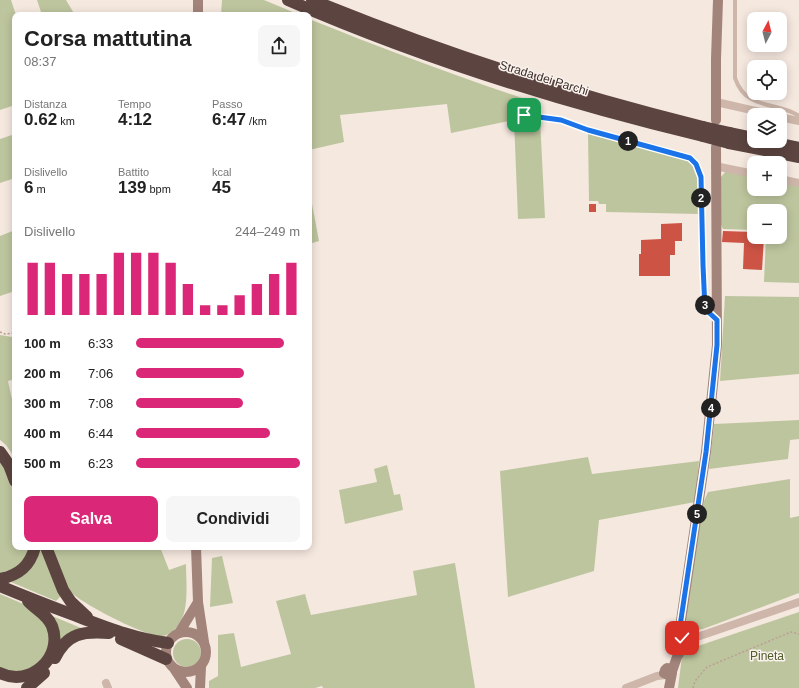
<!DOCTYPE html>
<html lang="it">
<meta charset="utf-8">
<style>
body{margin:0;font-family:Arial,sans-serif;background:#f6f6f6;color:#222;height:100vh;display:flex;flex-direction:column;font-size:15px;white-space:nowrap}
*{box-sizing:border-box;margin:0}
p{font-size:13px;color:#767676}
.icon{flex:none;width:22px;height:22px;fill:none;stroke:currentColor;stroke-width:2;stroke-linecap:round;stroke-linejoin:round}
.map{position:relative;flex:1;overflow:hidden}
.sheet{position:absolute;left:12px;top:12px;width:300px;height:538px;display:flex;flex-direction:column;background:#fff;border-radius:8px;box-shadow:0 2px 10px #0003}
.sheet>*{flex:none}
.needle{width:26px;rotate:7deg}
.tools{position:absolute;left:747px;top:12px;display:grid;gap:8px}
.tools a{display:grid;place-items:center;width:40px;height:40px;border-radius:8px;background:#fff;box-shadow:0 2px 10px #0003;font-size:20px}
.pin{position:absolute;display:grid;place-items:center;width:34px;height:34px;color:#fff;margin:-17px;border-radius:8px;box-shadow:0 2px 6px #0006}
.km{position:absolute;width:20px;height:20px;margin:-10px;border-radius:50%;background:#222;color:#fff;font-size:11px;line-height:20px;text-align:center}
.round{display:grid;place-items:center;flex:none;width:42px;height:42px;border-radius:8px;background:#f6f6f6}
.overview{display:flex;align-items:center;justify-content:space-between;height:68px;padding:0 12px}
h1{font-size:22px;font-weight:700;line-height:30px}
.figures{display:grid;grid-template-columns:repeat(3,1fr);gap:6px;height:68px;padding:4px 12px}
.figures div{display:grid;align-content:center}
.figures b{font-size:17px;font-weight:700}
.figures small{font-size:11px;font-weight:400}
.figures p{font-size:11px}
.chart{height:112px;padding:8px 12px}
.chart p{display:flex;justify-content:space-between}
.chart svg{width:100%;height:72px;margin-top:4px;stroke:#db2777;stroke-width:6}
.primary-button{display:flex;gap:8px;margin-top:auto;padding:8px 12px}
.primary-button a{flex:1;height:46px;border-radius:8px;background:#db2777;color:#fff;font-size:16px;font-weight:700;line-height:46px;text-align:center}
.primary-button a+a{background:#f6f6f6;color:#222}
ul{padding:0 12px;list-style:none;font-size:13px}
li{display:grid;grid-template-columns:64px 48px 1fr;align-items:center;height:30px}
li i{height:10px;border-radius:5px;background:#db2777}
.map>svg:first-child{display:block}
.green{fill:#bdc59e}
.building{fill:#cd5445}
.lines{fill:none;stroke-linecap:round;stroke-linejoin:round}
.path{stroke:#ba9f94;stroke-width:1.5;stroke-dasharray:2 2;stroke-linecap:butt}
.lane{stroke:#ceb6aa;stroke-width:4}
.street{stroke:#ceb6aa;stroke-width:8}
.secondary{stroke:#a2847b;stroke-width:10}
.highway{stroke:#5c4540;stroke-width:12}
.highway-bridge{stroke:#5c4540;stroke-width:12}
.route-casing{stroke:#fff;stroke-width:8}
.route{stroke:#1a73e8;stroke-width:5}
.labels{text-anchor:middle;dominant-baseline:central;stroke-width:3;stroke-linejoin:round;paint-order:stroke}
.street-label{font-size:12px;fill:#3b2d2a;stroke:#fbf3ed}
.park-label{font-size:12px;fill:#505b2c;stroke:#fbf3ed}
</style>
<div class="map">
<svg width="799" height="688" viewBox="0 0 799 688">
<rect width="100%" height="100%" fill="#f5e8df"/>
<g class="green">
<path d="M0 0H11L16 15H15V105L0 110Z"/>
<path d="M37 0H66L75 15H42Z"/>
<path d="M222 0H264L300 15H221Z"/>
<path d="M309 19C379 47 450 74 522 98L515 120 540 119 545 218 518 219 514 120 451 133 447 104 340 115 344 142 309 150Z"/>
<path d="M15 134V178L0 183V139Z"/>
<path d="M588 134 659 152 692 162 698 170 699 179V214L606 212V204H599L598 201H589Z"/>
<path d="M726 171 754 177V189H780V182L799 186V283L764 282 766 237H780V211H754V230L723 229 721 225V198L720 185 721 177Z"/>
<path d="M309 188 319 241 309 244Z"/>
<path d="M15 230V291L0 296V236Z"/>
<path d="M725 296 799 297V374L720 381Z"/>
<path d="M0 335 12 337 15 335V379L8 381 15 413V458L6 445 0 440Z"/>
<path d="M799 420V439L790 440 788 459 709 469 714 424Z"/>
<path d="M0 455 15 485V547H31L21 566 0 573Z"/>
<path d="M588 457 592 474 699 461 695 502 599 520 594 571 508 597 500 471Z"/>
<path d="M387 465 394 495 400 494 403 510 345 524 339 490 377 482 374 469Z"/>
<path d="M790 479V518L799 516V593L703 629 695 630 688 624 684 614 698 532 704 501 708 492Z"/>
<path d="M41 547 61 596 56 601 6 580Z"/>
<path d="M49 547H160L169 570 186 564C186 582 190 613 177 627 174 631 167 636 162 636 148 638 83 604 72 593 60 582 55 562 49 547Z"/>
<path d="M222 556 233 603 210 607 212 558Z"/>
<path d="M455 563 475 688H323L322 686 315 688H209V681L218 676V635L234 633 241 667 291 654 276 601 305 594 311 615 417 595 413 571Z"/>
<path d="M0 594 35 609 49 626 50 650 37 668 14 674 0 668Z"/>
<path d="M799 612V688H678L682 656 695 647Z"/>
<path d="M50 615 81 628 59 642Z"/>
<circle cx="187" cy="653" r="14"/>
</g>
<g class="building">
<rect x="589" y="204" width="7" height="8"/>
<path d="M682 223V241H675V255H670V276H639V254H641V240L661 239V224Z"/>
<path d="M723 231 754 232V237H764L762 270 743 269 744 243 722 242Z"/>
</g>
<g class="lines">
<g class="path">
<path d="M524 115 561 120 588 130 690 158 696 164 701 177 703 265 705 309 708 312"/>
<path d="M0 332 5 334 15 333"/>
<path d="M693 688 695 681 707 667 791 632 799 634"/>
</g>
<path class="lane" d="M735 0V78C746 111 777 101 799 116"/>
<g class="street">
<path d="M716 102 773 115"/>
<path d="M780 117 799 121"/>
<path d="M715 166 754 174"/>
<path d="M780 179 799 183"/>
<path d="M685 639 694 638 799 602"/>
<path d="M106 683 108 688"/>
<path d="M626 688 657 676 666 675"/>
</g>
<g class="secondary">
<path d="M198 15V0"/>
<path d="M716 120V59L718 0"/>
<path d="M196 547 198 602 204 642"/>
<circle cx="186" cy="652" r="20"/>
<path d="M179 633 198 602"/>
<path d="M678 641 706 452 717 345 716 147"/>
<path d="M175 670 187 688"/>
<path d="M672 671 670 669 667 668 665 670 664 673 668 675 671 674 677 657 683 647"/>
<path d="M200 688 201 667"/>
<path d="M669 688 672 673"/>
</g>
<g class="highway">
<path d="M288 0C421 58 561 102 703 136"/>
<path d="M312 0C439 52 569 94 703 127"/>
<path d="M730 133 754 138"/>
<path d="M766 141 799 148"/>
<path d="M729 143 799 157"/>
<path d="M0 452 9 465 15 481"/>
<path d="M46 547 63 590 71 602 87 617"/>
<path d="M0 579C19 575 30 566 35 547"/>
<path d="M0 586C24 596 47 605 71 614 103 626 134 639 168 643"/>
<path d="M121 639 166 659"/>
<path d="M55 658C67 633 83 631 109 633"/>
<path d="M0 673C30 688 64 657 52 626 47 614 36 610 28 601"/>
<path d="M27 688 44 673"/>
</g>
<g class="highway-bridge">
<path d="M703 127 730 133"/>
<path d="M703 136 729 143"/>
</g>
</g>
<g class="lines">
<g class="route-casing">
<path id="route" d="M524 115 561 120 588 130 690 158 696 164 701 177 703 265 705 309 717 320V345L706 452 680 626 683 638H682"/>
</g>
<use href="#route" class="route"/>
</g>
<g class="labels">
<g class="street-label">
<text transform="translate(544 78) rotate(17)">Strada dei Parchi</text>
</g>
<g class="park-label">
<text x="767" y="656">Pineta</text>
</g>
</g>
</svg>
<div class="tools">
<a><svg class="needle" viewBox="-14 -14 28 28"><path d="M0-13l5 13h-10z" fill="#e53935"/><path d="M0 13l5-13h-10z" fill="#767676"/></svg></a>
<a><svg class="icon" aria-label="locate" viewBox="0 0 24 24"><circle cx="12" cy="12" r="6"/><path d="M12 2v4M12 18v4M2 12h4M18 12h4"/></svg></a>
<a><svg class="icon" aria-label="layers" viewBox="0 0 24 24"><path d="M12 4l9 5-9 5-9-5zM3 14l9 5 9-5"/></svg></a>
<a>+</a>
<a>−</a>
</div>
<div class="pin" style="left:524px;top:115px;background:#1e9e55"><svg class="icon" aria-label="arrive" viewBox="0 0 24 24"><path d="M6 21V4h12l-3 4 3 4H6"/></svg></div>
<div class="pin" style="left:682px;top:638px;background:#d93025"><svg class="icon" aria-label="check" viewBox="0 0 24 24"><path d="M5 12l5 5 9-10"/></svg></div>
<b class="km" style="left:628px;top:141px">1</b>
<b class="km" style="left:701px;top:198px">2</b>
<b class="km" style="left:705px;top:305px">3</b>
<b class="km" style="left:711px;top:408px">4</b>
<b class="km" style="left:697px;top:514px">5</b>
<section class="sheet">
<div class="overview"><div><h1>Corsa mattutina</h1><p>08:37</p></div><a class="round"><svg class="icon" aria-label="share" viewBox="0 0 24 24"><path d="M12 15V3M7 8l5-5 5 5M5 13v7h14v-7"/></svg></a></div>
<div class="figures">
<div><p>Distanza</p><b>0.62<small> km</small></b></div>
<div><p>Tempo</p><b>4:12</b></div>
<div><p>Passo</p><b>6:47<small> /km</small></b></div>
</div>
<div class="figures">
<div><p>Dislivello</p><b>6<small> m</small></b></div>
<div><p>Battito</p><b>139<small> bpm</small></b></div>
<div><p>kcal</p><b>45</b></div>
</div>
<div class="chart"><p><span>Dislivello</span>244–249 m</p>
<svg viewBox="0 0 160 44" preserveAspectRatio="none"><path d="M5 44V12M15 44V12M25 44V19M35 44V19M45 44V19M55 44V6M65 44V6M75 44V6M85 44V12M95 44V25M105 44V38M115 44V38M125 44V32M135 44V25M145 44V19M155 44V12"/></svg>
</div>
<ul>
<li><b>100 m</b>6:33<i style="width:90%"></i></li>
<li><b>200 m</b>7:06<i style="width:66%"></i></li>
<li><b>300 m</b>7:08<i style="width:65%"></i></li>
<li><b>400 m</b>6:44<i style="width:82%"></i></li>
<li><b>500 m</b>6:23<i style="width:100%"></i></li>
</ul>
<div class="primary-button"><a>Salva</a><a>Condividi</a></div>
</section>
</div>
